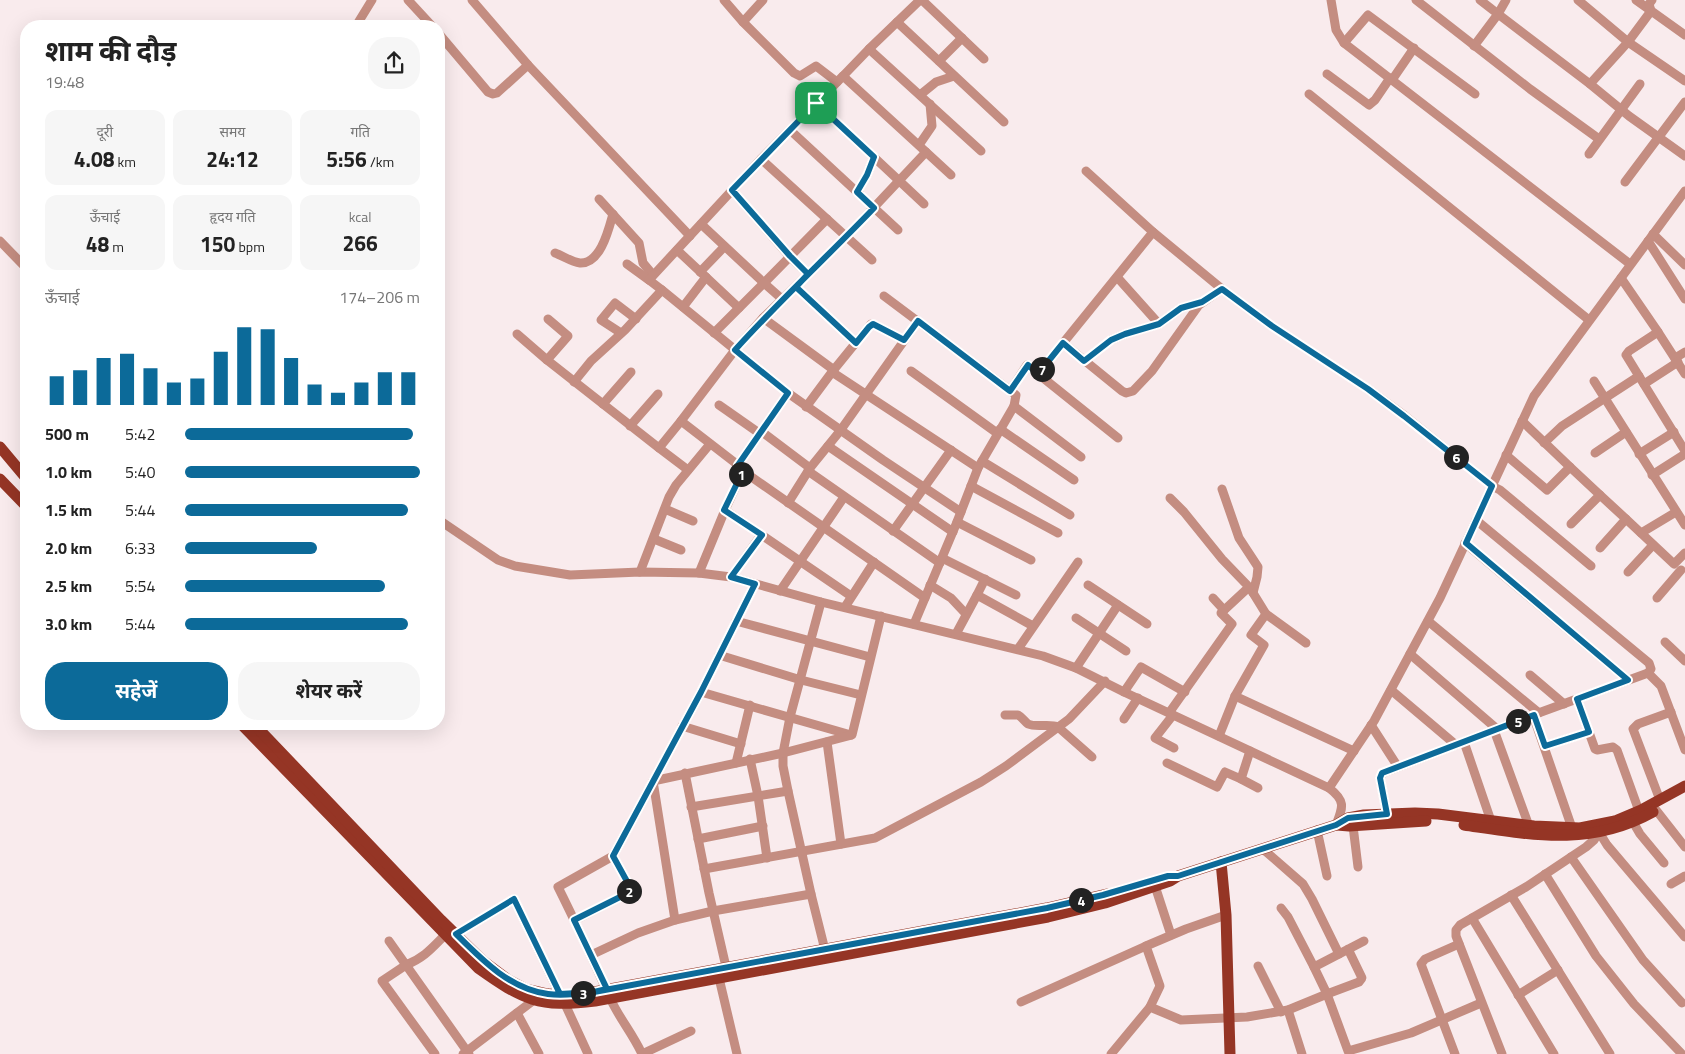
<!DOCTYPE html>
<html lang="hi">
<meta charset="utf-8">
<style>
body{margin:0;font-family:"Titillium Web","Noto Sans Devanagari",sans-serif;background:#f6f6f6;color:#222;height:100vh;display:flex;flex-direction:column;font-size:19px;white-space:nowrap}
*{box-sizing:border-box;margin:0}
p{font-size:16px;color:#767676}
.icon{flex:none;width:28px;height:28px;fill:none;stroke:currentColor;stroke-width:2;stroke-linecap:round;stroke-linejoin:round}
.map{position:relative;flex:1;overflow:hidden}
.sheet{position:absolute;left:20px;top:20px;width:425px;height:710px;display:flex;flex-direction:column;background:#fff;border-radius:20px;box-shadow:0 5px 20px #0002}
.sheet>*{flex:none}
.pin{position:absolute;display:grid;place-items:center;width:42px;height:42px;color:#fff;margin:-21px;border-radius:10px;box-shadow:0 2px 8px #0006}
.km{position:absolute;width:25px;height:25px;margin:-12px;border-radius:50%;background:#222;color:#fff;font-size:14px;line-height:25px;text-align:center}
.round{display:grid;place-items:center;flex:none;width:52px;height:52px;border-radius:20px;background:#f6f6f6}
.overview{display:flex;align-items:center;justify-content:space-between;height:85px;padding:0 25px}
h1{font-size:28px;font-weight:700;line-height:38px}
.figures{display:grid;grid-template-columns:repeat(3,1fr);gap:8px;height:85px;padding:5px 25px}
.figures div{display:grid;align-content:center;border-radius:12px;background:#f6f6f6;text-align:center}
.figures b{font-size:21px;font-weight:700}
.figures small{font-size:14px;font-weight:400}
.figures p{font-size:14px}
.chart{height:140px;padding:10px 25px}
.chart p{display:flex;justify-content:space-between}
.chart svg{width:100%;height:90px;margin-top:5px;stroke:#0c6a99;stroke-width:6}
.cta{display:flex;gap:10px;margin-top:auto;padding:10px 25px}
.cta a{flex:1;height:58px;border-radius:20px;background:#0c6a99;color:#fff;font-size:20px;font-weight:700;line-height:58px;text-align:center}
.cta a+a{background:#f6f6f6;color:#222}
ul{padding:0 25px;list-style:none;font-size:16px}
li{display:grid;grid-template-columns:80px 60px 1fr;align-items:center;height:38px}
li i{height:12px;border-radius:6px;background:#0c6a99}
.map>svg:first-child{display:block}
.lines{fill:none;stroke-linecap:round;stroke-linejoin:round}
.minor{stroke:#c48d81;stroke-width:9}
.major{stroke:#953525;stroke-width:11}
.route-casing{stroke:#fff;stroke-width:10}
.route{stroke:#0c6a99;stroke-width:6}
</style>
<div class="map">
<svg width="1685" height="1054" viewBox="0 0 1685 1054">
<rect width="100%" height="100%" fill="#f9ebed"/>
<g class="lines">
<g class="minor">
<path d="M408 0 432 26"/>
<path d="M472 0 528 65 690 236"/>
<path d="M724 0 743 22 794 73 800 76 816 66 837 82"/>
<path d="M922 0 984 59"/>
<path d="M1331 0 1336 30 1344 43"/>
<path d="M1416 0 1530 89 1599 139"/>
<path d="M1506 0 1498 14 1590 84 1629 116 1685 156"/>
<path d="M1578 0 1628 42 1685 81"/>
<path d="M1636 0 1685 35"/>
<path d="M743 22 763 0"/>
<path d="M897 22 1004 122"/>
<path d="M356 26 372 0"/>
<path d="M439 34 488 92 493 94 497 93 528 65"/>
<path d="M1474 46 1498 14 1480 0"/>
<path d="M869 49 920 0"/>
<path d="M939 61 962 38"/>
<path d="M1327 74 1369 105 1375 100 1390 78"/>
<path d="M843 76 869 49 981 151"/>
<path d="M1392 80 1414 48"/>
<path d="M1590 84 1628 42 1651 11 1649 4 1652 0"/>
<path d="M1309 94 1589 320"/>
<path d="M1475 94 1368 15 1344 43 1630 264"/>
<path d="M920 95 936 82 954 76"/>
<path d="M816 103 924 204"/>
<path d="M790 130 898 230"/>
<path d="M919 145 932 126 930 104"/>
<path d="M926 152 951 175"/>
<path d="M1589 154 1640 84"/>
<path d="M761 159 872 260"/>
<path d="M1086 171 1153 232"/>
<path d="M1625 182 1685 102"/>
<path d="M732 190 790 257 808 274"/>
<path d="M857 192 867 175 874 157"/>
<path d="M599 199 639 243 643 263 653 275"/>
<path d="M701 224 764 283 827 219"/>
<path d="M1653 234 1685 265"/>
<path d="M0 241 26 268"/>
<path d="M1648 241 1685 299"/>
<path d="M677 250 739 308"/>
<path d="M555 253C563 256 572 262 580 263 601 264 609 228 613 214"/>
<path d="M627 264 649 280"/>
<path d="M700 272 724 247"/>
<path d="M1117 277 1159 324"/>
<path d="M1621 278 1656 329 1685 374"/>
<path d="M796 287 856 343"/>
<path d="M662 290 649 280 761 159 843 76 926 152 847 236 763 318 735 350 681 421"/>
<path d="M884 296 1016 395 1014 406"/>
<path d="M683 307 706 277"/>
<path d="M763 318 834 370"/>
<path d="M1658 332 1629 351 1626 355 1685 451"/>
<path d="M621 333 601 320 615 303 636 319"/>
<path d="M714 333 764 283 782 299"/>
<path d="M517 334 547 360 659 448 681 421 738 465 788 393 883 460 961 512"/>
<path d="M1063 343 1122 391 1126 393 1133 391 1152 371 1199 305 1222 289"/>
<path d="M1675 358 1685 352"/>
<path d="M547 360 568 336 548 319"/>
<path d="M1084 361 1111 340 1125 334 1159 324 1181 308 1202 302"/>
<path d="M911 371 997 433"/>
<path d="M832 372 871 324 875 325 904 340"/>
<path d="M1038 374 1153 232 1222 289 1272 326 1368 389 1405 416 1492 486 1500 490 1591 566"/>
<path d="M1594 381 1685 525"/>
<path d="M574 382 591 361 625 330 662 290 788 393"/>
<path d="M1644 384 1678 362"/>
<path d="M1010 391 1027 365 1118 438"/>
<path d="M603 404 631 372"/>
<path d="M719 405 759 433"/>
<path d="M806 407 832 372 978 468"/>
<path d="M630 426 658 394"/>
<path d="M1000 429 1074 480"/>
<path d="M761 431 810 468"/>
<path d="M1544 443 1562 426 1639 376"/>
<path d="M828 446 953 532"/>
<path d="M659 448 688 470"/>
<path d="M1595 453 1626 432"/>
<path d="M1639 454 1674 432"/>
<path d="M1506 455 1547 490 1570 467 1522 421"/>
<path d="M982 461 1070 515"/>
<path d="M738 465 743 471 925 598"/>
<path d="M1570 467 1600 495 1571 524"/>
<path d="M743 471 725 510 851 596"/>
<path d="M808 471 940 563"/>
<path d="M1652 475 1685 454"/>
<path d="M971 486 1058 533"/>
<path d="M1222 489 1239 538 1258 567 1257 577 1253 593"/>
<path d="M1600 495 1626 519 1600 548"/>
<path d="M788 503 810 468 840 431 918 321"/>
<path d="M665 509 693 521"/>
<path d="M1626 519 1674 564 1685 553"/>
<path d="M439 520 498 560 515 566 570 575 640 572 699 573 731 577 821 602 1043 656 1076 668 1124 692 1329 788"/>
<path d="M1476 520 1649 663 1651 669 1648 673"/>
<path d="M957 522 1031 560"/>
<path d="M893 531 951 450"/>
<path d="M1641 533 1676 512"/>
<path d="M654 539 681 550"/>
<path d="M1465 543 1628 680"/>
<path d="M942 558 1016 595"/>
<path d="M640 572 669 497 676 485 710 444"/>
<path d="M1628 572 1653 545"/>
<path d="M699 573 725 510"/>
<path d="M731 577 761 535"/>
<path d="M985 579 977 595 1033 626"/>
<path d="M930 585 951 598 966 614"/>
<path d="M1088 585 1147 624"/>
<path d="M1250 588 1266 614 1306 643"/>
<path d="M780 591 844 497"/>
<path d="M1213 598 1224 610"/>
<path d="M1657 598 1681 570"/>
<path d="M821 602 790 717 783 753V766L788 791 811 894 826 954"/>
<path d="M845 607 874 562"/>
<path d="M1266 614 1251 635 1264 645 1235 696 1354 751"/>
<path d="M1076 618 1126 651"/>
<path d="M736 621 870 657"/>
<path d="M1428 621 1539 713"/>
<path d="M914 624 957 522 978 468 1014 406 1081 457"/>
<path d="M956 634 977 595"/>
<path d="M1665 642 1685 661"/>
<path d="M1018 649 1078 562"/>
<path d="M1410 654 1497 729"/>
<path d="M719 655 801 680 861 695"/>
<path d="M1076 668 1118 605"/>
<path d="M1530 675 1564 704"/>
<path d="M1391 690 1456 745"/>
<path d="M701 692 851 735"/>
<path d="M1124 692 1141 667 1185 692"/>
<path d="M1577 699 1595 749 1597 750 1613 747 1617 750 1639 811"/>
<path d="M1169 713 1232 624 1221 613 1249 587 1222 559 1184 512 1170 498"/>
<path d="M1005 715H1018C1022 717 1024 721 1028 724 1037 728 1049 723 1058 727L1092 757"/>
<path d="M1173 715 1155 738 1174 748"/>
<path d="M1124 719 1138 698"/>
<path d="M1371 725 1398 767"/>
<path d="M682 726 741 744"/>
<path d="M1494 730 1529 826"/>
<path d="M1219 736 1235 696"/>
<path d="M827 742 841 844"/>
<path d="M1464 742 1491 821"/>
<path d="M1545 746 1589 732"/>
<path d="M750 759 758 796 767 858"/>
<path d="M736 763 750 705"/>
<path d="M1167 763 1217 787 1225 772 1241 779 1250 751"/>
<path d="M685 773 709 893 726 967"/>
<path d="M1241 779 1258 788"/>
<path d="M653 781 783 753 852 735 881 616"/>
<path d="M653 781 675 920 713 911 811 894"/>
<path d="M1660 800 1633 729 1638 724 1671 712"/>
<path d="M691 807 788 791"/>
<path d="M1656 810 1685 847"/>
<path d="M1387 814 1380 778 1383 773 1533 715"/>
<path d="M1633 822 1640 834 1664 863"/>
<path d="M1336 825C1343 807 1346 801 1329 788L1374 721 1440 598 1534 396 1685 191"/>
<path d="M1353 826 1358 867"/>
<path d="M1572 828 1533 715 1648 673 1661 686 1685 750"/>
<path d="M1317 830 1327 876"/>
<path d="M1599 832 1607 845 1685 937"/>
<path d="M698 839 763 826"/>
<path d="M1263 849 1303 884 1312 899 1339 954"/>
<path d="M1571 857 1643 960 1682 1003"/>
<path d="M704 869 875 838 981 782 1006 766 1069 719 1105 681"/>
<path d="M1545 874 1596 956 1634 1004 1682 1054"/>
<path d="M1671 884 1685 876"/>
<path d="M1155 886 1171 935"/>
<path d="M1511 895 1610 1054"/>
<path d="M1281 908 1288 917 1314 967"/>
<path d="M1472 918 1554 1054"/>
<path d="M575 920 628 893 629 885 613 856"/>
<path d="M456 934 514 899 560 995"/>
<path d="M389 941 406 965C424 958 432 948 445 935"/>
<path d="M1348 949 1362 978 1359 982 1327 994 1314 967 1364 941"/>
<path d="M591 955 638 933 675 920"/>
<path d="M1258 966 1281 1012"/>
<path d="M719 978 737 1054"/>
<path d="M1518 995 1558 970"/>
<path d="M1021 1002 1146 946"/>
<path d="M565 1004 588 1054"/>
<path d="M1150 1007 1160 986 1146 946 1186 929 1226 915"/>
<path d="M1288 1010 1302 1054"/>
<path d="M517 1013 539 1054"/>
<path d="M435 1054 382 981 406 965 469 1054"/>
<path d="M463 1054 534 1000"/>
<path d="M642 1054C633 1034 619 1018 610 998 593 960 576 923 558 887L613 856 701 692 755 584"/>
<path d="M642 1054 691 1031"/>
<path d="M1111 1054 1150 1007 1181 1020 1247 1017 1288 1010 1327 994 1348 1051 1411 1033 1481 1003"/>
<path d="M1455 1054 1421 964 1425 959 1459 944"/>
<path d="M1502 1054 1456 936V930L1460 925 1526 887 1586 847 1594 840 1599 832 1598 827"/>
</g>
<g class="major">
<path d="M0 447 26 478"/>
<path d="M0 479 26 506"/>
<path d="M241 724 478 968C523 1000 539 1008 595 1001L1048 917 1105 903 1170 881 1178 876 1336 825 1348 818 1364 815 1415 813 1438 814 1534 826 1580 828 1615 821 1641 810 1685 786"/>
<path d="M254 724 441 920 483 961 507 979 526 989 548 994 570 995 594 992 1047 908 1107 894"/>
<path d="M1337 825 1349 826 1426 821"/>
<path d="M1464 825C1532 835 1590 847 1653 812"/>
<path d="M1221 862 1226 915 1230 1054"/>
</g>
</g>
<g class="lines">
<g class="route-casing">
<path id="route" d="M816 103 874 157 867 175 857 192 874 208C828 256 780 300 735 350L788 393 738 465 743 471 724 510 762 535 731 577 755 584 701 692 613 856 629 885 628 893 574 920 607 989 594 992 560 994 514 899 456 934C482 960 510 989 548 994 563 996 579 994 594 992L1047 908 1103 895 1168 876H1178L1336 825 1348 818 1387 814 1380 778 1382 773 1534 715 1545 746 1589 732 1577 699 1628 680 1466 543 1492 486 1404 416 1368 389 1272 326 1222 289 1202 302 1181 308 1159 324 1125 334 1111 340 1084 361 1063 343 1038 374 1028 365 1010 391 918 321 904 340 873 324 869 327 856 343 796 287 808 274 790 256 732 190 816 103"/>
</g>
<use href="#route" class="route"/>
</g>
</svg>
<div class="pin" style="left:816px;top:103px;background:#1e9e55"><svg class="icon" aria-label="arrive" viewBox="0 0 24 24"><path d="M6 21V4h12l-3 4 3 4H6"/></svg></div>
<b class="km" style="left:741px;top:474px">1</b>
<b class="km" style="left:629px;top:891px">2</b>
<b class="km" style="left:583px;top:993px">3</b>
<b class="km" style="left:1081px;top:900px">4</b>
<b class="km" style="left:1518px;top:721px">5</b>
<b class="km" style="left:1456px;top:457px">6</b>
<b class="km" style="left:1042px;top:369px">7</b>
<section class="sheet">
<div class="overview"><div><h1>शाम की दौड़</h1><p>19:48</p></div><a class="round"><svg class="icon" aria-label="share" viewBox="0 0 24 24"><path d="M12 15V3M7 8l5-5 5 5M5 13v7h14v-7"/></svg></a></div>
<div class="figures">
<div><p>दूरी</p><b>4.08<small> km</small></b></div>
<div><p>समय</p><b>24:12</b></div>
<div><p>गति</p><b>5:56<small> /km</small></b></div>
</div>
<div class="figures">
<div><p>ऊँचाई</p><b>48<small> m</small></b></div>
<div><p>हृदय गति</p><b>150<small> bpm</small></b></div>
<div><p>kcal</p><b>266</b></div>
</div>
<div class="chart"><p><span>ऊँचाई</span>174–206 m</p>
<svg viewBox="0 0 160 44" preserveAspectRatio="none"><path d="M5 44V30M15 44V27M25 44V21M35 44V19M45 44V26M55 44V33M65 44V31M75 44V18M85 44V6M95 44V7M105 44V21M115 44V34M125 44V38M135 44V33M145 44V28M155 44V28"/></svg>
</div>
<ul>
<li><b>500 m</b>5:42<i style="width:97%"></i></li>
<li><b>1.0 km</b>5:40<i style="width:100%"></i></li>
<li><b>1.5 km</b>5:44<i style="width:95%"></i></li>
<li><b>2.0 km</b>6:33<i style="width:56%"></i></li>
<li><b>2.5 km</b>5:54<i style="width:85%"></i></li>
<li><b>3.0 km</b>5:44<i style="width:95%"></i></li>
</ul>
<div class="cta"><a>सहेजें</a><a>शेयर करें</a></div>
</section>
</div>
